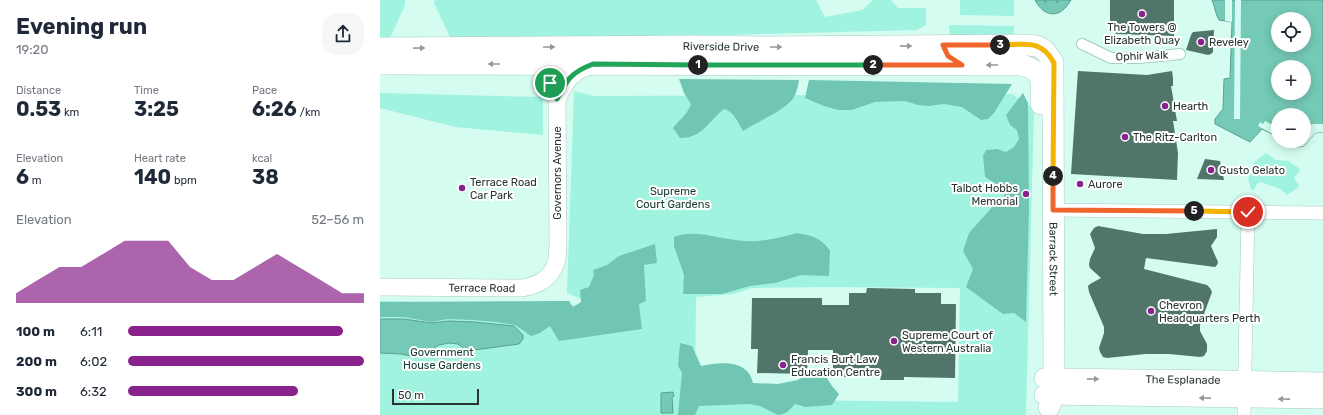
<!DOCTYPE html>
<meta charset="utf-8">
<style>
body{margin:0;font-family:Rubik,sans-serif;background:#f6f6f7;color:#1f2937;height:100vh;display:flex;flex-direction:column;font-size:15px;white-space:nowrap}
*{box-sizing:border-box;margin:0}
p{font-size:13px;color:#747a83}
.icon{flex:none;width:22px;height:22px;fill:none;stroke:currentColor;stroke-width:2;stroke-linecap:round;stroke-linejoin:round}
.map{position:relative;flex:1;overflow:hidden}
.drawer{display:flex;flex-direction:column;background:#fff;width:380px}
.drawer>*{flex:none}
.tools{position:absolute;left:891px;top:12px;display:grid;gap:8px}
.tools a{display:grid;place-items:center;width:40px;height:40px;border-radius:50%;background:#fff;box-shadow:0 2px 10px #0003;font-size:20px}
.scale{position:absolute;left:12px;bottom:10px;width:87px;box-sizing:border-box;padding-left:4px;border:2px solid #273632;border-top:0;font-size:11px;line-height:14px;white-space:nowrap;color:#273632;-webkit-text-stroke:3px #fff;paint-order:stroke}
.pin{position:absolute;display:grid;place-items:center;width:34px;height:34px;color:#fff;margin:-17px;border:2px solid #fff;border-radius:50%;box-shadow:0 1px 4px #0007}
.km{position:absolute;width:20px;height:20px;margin:-10px;border-radius:50%;background:#222;color:#fff;font-size:11px;line-height:20px;text-align:center}
.round{display:grid;place-items:center;flex:none;width:42px;height:42px;border-radius:16px;background:#f6f6f7}
.headline{display:flex;align-items:center;justify-content:space-between;height:68px;padding:0 16px}
h1{font-size:22px;font-weight:700;line-height:30px}
.figures{display:grid;grid-template-columns:repeat(3,1fr);gap:6px;height:68px;padding:4px 16px}
.figures div{display:grid;align-content:center}
.figures b{font-size:20px;font-weight:700}
.figures small{font-size:11px;font-weight:400}
.figures p{font-size:11px}
.chart{height:112px;padding:8px 16px}
.chart p{display:flex;justify-content:space-between}
.chart svg{width:100%;height:72px;margin-top:4px;fill:#89238b;opacity:.7}
ul{padding:0 16px;list-style:none;font-size:13px}
li{display:grid;grid-template-columns:64px 48px 1fr;align-items:center;height:30px}
li i{height:10px;border-radius:5px;background:#89238b}
main{display:flex;flex:1;min-height:0}
.map>svg:first-child{display:block}
.green{fill:#a0f3df;fill-rule:evenodd}
.forest{fill:#71c6b3}
.water{fill:#74cab6;stroke:#5d9e8e;fill-rule:evenodd}
.pier{fill:#d5fcf1}
.building{fill:#51746b}
.lines{fill:none;stroke-linecap:round;stroke-linejoin:round}
.pedestrian-casing{stroke:#a6cdc3;stroke-width:12}
.minor-casing{stroke:#a6cdc3;stroke-width:14}
.tertiary-casing{stroke:#a6cdc3;stroke-width:18}
.secondary-casing{stroke:#a6cdc3;stroke-width:20}
.primary-casing{stroke:#a6cdc3;stroke-width:22}
.pedestrian{stroke:#fff;stroke-width:10}
.minor{stroke:#fff;stroke-width:13}
.tertiary{stroke:#fff;stroke-width:17}
.secondary{stroke:#fff;stroke-width:19}
.primary{stroke:#fff;stroke-width:21}
.oneway{fill:#939a98}
.split-1-casing{stroke:#fff;stroke-width:8}
.split-2-casing{stroke:#fff;stroke-width:8}
.split-3-casing{stroke:#fff;stroke-width:8}
.split-4-casing{stroke:#fff;stroke-width:8}
.split-5-casing{stroke:#fff;stroke-width:8}
.split-6-casing{stroke:#fff;stroke-width:8}
.split-1{stroke:#22a559;stroke-width:5}
.split-2{stroke:#22a559;stroke-width:5}
.split-3{stroke:#f0652b;stroke-width:5}
.split-4{stroke:#f5b400;stroke-width:5}
.split-5{stroke:#f0652b;stroke-width:5}
.split-6{stroke:#f5b400;stroke-width:5}
.poi-dot{fill:#89238b;stroke:#fff;stroke-width:1.5}
.labels{text-anchor:middle;dominant-baseline:central;stroke-width:4;stroke-linejoin:round;paint-order:stroke}
.poi-label{font-size:11px;fill:#273632;stroke:#fff;text-anchor:start}
.street-label{font-size:11px;fill:#273632;stroke:#fff}
.park-label{font-size:11px;fill:#133b33;stroke:#fff}
</style>
<main>
<section class="drawer">
<div class="headline"><div><h1>Evening run</h1><p>19:20</p></div><a class="round"><svg class="icon" aria-label="share" viewBox="0 0 24 24"><path d="M12 15V3M7 8l5-5 5 5M5 13v7h14v-7"/></svg></a></div>
<div class="figures">
<div><p>Distance</p><b>0.53<small> km</small></b></div>
<div><p>Time</p><b>3:25</b></div>
<div><p>Pace</p><b>6:26<small> /km</small></b></div>
</div>
<div class="figures">
<div><p>Elevation</p><b>6<small> m</small></b></div>
<div><p>Heart rate</p><b>140<small> bpm</small></b></div>
<div><p>kcal</p><b>38</b></div>
</div>
<div class="chart"><p><span>Elevation</span>52–56 m</p>
<svg viewBox="0 0 160 44" preserveAspectRatio="none"><path d="M0 44V38L10 30L20 22L30 22L40 14L50 6L60 6L70 6L80 22L90 30L100 30L110 22L120 14L130 22L140 30L150 38L160 38V44z"/></svg>
</div>
<ul>
<li><b>100 m</b>6:11<i style="width:91%"></i></li>
<li><b>200 m</b>6:02<i style="width:100%"></i></li>
<li><b>300 m</b>6:32<i style="width:72%"></i></li>
</ul>
</section>
<div class="map">
<svg width="943" height="415" viewBox="0 0 943 415">
<rect width="100%" height="100%" fill="#d5fcf1"/>
<g class="green">
<path d="M0 0H25V5L11 36 9 39 0 42Z"/>
<path d="M55 0H436L445 17 482 10 493 0H511L518 8H546V25L537 30 192 39H71L54 3Z"/>
<path d="M580 0H634V16L580 15Z"/>
<path d="M569 25 634 26 633 39 570 37Z"/>
<path d="M194 91 214 96 632 94 654 109 646 415H0V301L218 306 187 293ZM447 287 580 288 578 402 315 399 316 297 353 294 372 288Z"/>
<path d="M0 93 163 97V135L75 127 0 108Z"/>
<path d="M886 153 896 160 908 161 919 168 920 172 915 176 914 178 919 185 918 188 907 195 900 189 881 182 877 184 874 190H871L868 178 873 170 872 164Z"/>
</g>
<g class="forest">
<path d="M299 79 419 80C418 87 416 96 411 101 400 113 378 121 363 131 358 123 354 111 344 109 329 121 321 139 300 138L293 128C300 119 307 115 311 104L304 93Z"/>
<path d="M429 80 632 84 614 113 608 119 601 120 582 107 564 104 548 106 538 105 525 101 495 102 472 110H458L444 106 425 98Z"/>
<path d="M643 93 648 103 649 209 646 322 634 313 623 314 586 287 593 269 583 251 589 233 615 204 622 201 626 190 605 177 603 156 606 150 617 149 626 152 634 147 639 139 637 130 630 125 626 115Z"/>
<path d="M417 233C433 236 439 237 450 250L449 276 421 275 395 283 370 286 342 294H303L304 275 294 246V237C314 228 343 240 365 241 383 242 399 238 417 233Z"/>
<path d="M275 244 277 263 264 265 266 301 259 304 262 329 179 341 170 326 160 333 151 336 135 325 116 322 93 320 68 319 51 322 24 317H0V302L189 301 193 307 201 302 200 290 209 287 214 275 213 270 227 265 239 256Z"/>
<path d="M300 343 312 346 321 366C340 362 368 359 373 383L398 384 418 380 434 369 445 375 452 386 459 394 452 405 425 407 415 404C410 410 406 414 398 415L380 406 369 404 319 406 315 415H298L302 373 298 366Z"/>
</g>
<g class="water">
<path d="M655 0H664L666 3 665 0H677V3L678 0H691C681 18 665 19 655 0Z"/>
<path d="M832 0H943V132L935 133 924 146 918 147 907 141H924V115H898V137L882 129 870 142 835 124V119L843 109 844 79 850 78 852 22 839 20C835 13 835 7 832 0ZM898 19H924V45H898ZM898 67H924V93H898Z"/>
<path d="M0 319H24L51 323 69 321 94 322 134 326 143 335V339L139 344 94 350 85 349 78 344 69 343 59 345 44 354 36 357 21 354 0 353Z"/>
<path d="M293 392 294 396 292 397 293 413H281V393Z"/>
</g>
<g class="pier">
<path d="M845 0H852V22L845 21Z"/>
<path d="M855 0H861L860 119H854Z"/>
<path d="M885 121 898 128V137L878 126 880 122 883 124Z"/>
<path d="M933 124H943V132L935 133 924 146 918 147 907 141H924V133L930 125Z"/>
</g>
<g class="building">
<path d="M730 0H794V36L736 34 730 28Z"/>
<path d="M834 30 833 52 831 54 828 55 806 50 811 35 813 32Z"/>
<path d="M698 71 767 75 792 71 793 78V86H791L797 121H793L798 153 797 180 691 174Z"/>
<path d="M825 159 840 161 844 180 817 179Z"/>
<path d="M718 226 763 234H786L837 229V237L831 246 838 262 837 265 835 267 766 258 764 269 827 285 830 288 832 292 820 325V331L827 344V351L824 356 820 357 789 354H765L727 358 723 357 720 352 719 348 724 333V327L709 292 708 286 710 284 721 278 710 268 709 265 710 259 715 248 710 234 714 228Z"/>
<path d="M487 288 535 289V293H561V304H576L575 378 524 377V380H500L501 377H453V350H428L427 374 377 373 378 349H371L372 298H442V305H469V293H486Z"/>
</g>
<g class="lines">
<g class="pedestrian-casing">
<path id="pedestrian" d="M702 44 731 58H759L800 54"/>
</g>
<g class="minor-casing">
<g id="minor">
<path d="M673 210 943 213"/>
<path d="M864 415 868 212"/>
</g>
</g>
<g class="tertiary-casing">
<g id="tertiary">
<path d="M177 99C187 79 191 72 213 65"/>
<path id="s1" d="M0 287 142 288C158 285 170 280 176 263 178 258 177 252 178 247L177 99 166 74 163 69 153 65"/>
</g>
</g>
<g class="secondary-casing">
<g id="secondary">
<path id="s2" d="M664 378 848 380 943 382"/>
<path d="M664 395 943 399"/>
</g>
</g>
<g class="primary-casing">
<g id="primary">
<path id="s3" d="M0 48 315 46 388 47 639 45C658 45 664 45 673 63L674 395 669 407"/>
<path d="M0 64 642 65C666 72 661 83 661 104"/>
</g>
</g>
<use href="#pedestrian" class="pedestrian"/>
<use href="#minor" class="minor"/>
<use href="#tertiary" class="tertiary"/>
<use href="#secondary" class="secondary"/>
<use href="#primary" class="primary"/>
</g>
<defs><path id="oneway-solid" d="M-6-.8H1V-3.2L6.5 0L1 3.2V.8H-6Z"/></defs>
<g class="oneway">
<use href="#oneway-solid" transform="translate(526 46) rotate(-1)"/>
<use href="#oneway-solid" transform="translate(169 47)"/>
<use href="#oneway-solid" transform="translate(396 47)"/>
<use href="#oneway-solid" transform="translate(39 48) rotate(-1)"/>
<use href="#oneway-solid" transform="translate(114 64) rotate(-180)"/>
<use href="#oneway-solid" transform="translate(612 65) rotate(-180)"/>
<use href="#oneway-solid" transform="translate(713 379) rotate(1)"/>
<use href="#oneway-solid" transform="translate(825 398) rotate(-179)"/>
<use href="#oneway-solid" transform="translate(904 399) rotate(-179)"/>
</g>
<g class="lines">
<g class="split-1-casing">
<path id="split-1" d="M170 83 177 99C187 79 192 72 213 64L318 65"/>
</g>
<g class="split-2-casing">
<path id="split-2" d="M318 65H493"/>
</g>
<g class="split-3-casing">
<path id="split-3" d="M493 65H582L568 56 563 45H620"/>
</g>
<g class="split-4-casing">
<path id="split-4" d="M620 45C644 45 661 38 674 63L673 176"/>
</g>
<g class="split-5-casing">
<path id="split-5" d="M673 176V210L814 211"/>
</g>
<g class="split-6-casing">
<path id="split-6" d="M814 211 868 212"/>
</g>
<use href="#split-1" class="split-1"/>
<use href="#split-2" class="split-2"/>
<use href="#split-3" class="split-3"/>
<use href="#split-4" class="split-4"/>
<use href="#split-5" class="split-5"/>
<use href="#split-6" class="split-6"/>
</g>
<g class="poi-dot">
<circle cx="762" cy="14" r="4"/>
<circle cx="821" cy="42" r="4"/>
<circle cx="785" cy="106" r="4"/>
<circle cx="745" cy="137" r="4"/>
<circle cx="831" cy="170" r="4"/>
<circle cx="700" cy="184" r="4"/>
<circle cx="82" cy="188" r="4"/>
<circle cx="646" cy="194" r="4"/>
<circle cx="771" cy="311" r="4"/>
<circle cx="514" cy="341" r="4"/>
<circle cx="403" cy="365" r="4"/>
</g>
<g class="labels">
<g class="poi-label">
<text x="762" y="27" text-anchor="middle">The Towers @<tspan x="762" dy="13">Elizabeth Quay</tspan></text>
<text x="829" y="42">Reveley</text>
<text x="793" y="106">Hearth</text>
<text x="753" y="137">The Ritz-Carlton</text>
<text x="839" y="170">Gusto Gelato</text>
<text x="90" y="182">Terrace Road<tspan x="90" dy="13">Car Park</tspan></text>
<text x="708" y="184">Aurore</text>
<text x="638" y="188" text-anchor="end">Talbot Hobbs<tspan x="638" dy="13">Memorial</tspan></text>
<text x="779" y="305">Chevron<tspan x="779" dy="13">Headquarters Perth</tspan></text>
<text x="522" y="335">Supreme Court of<tspan x="522" dy="13">Western Australia</tspan></text>
<text x="411" y="359">Francis Burt Law<tspan x="411" dy="13">Education Centre</tspan></text>
</g>
<g class="street-label">
<text stroke="none"><textPath href="#s3" startOffset="341">Riverside Drive</textPath></text>
<text transform="translate(762 56) rotate(-2)">Ophir Walk</text>
<text transform="translate(177 173) rotate(-90)">Governors Avenue</text>
<text stroke="none"><textPath href="#s3" startOffset="877">Barrack Street</textPath></text>
<text stroke="none"><textPath href="#s1" startOffset="102">Terrace Road</textPath></text>
<text stroke="none"><textPath href="#s2" startOffset="139">The Esplanade</textPath></text>
</g>
<g class="park-label">
<text x="293" y="191">Supreme<tspan x="293" dy="13">Court Gardens</tspan></text>
<text x="62" y="352">Government<tspan x="62" dy="13">House Gardens</tspan></text>
</g>
</g>
</svg>
<div class="tools">
<a><svg class="icon" aria-label="locate" viewBox="0 0 24 24"><circle cx="12" cy="12" r="6"/><path d="M12 2v4M12 18v4M2 12h4M18 12h4"/></svg></a>
<a>+</a>
<a>−</a>
</div>
<div class="scale">50 m</div>
<div class="pin" style="left:170px;top:83px;background:#1e9e55"><svg class="icon" aria-label="arrive" viewBox="0 0 24 24"><path d="M6 21V4h12l-3 4 3 4H6"/></svg></div>
<div class="pin" style="left:868px;top:212px;background:#d93025"><svg class="icon" aria-label="check" viewBox="0 0 24 24"><path d="M5 12l5 5 9-10"/></svg></div>
<b class="km" style="left:318px;top:65px">1</b>
<b class="km" style="left:493px;top:65px">2</b>
<b class="km" style="left:620px;top:45px">3</b>
<b class="km" style="left:673px;top:176px">4</b>
<b class="km" style="left:814px;top:211px">5</b>
</div>
</main>
